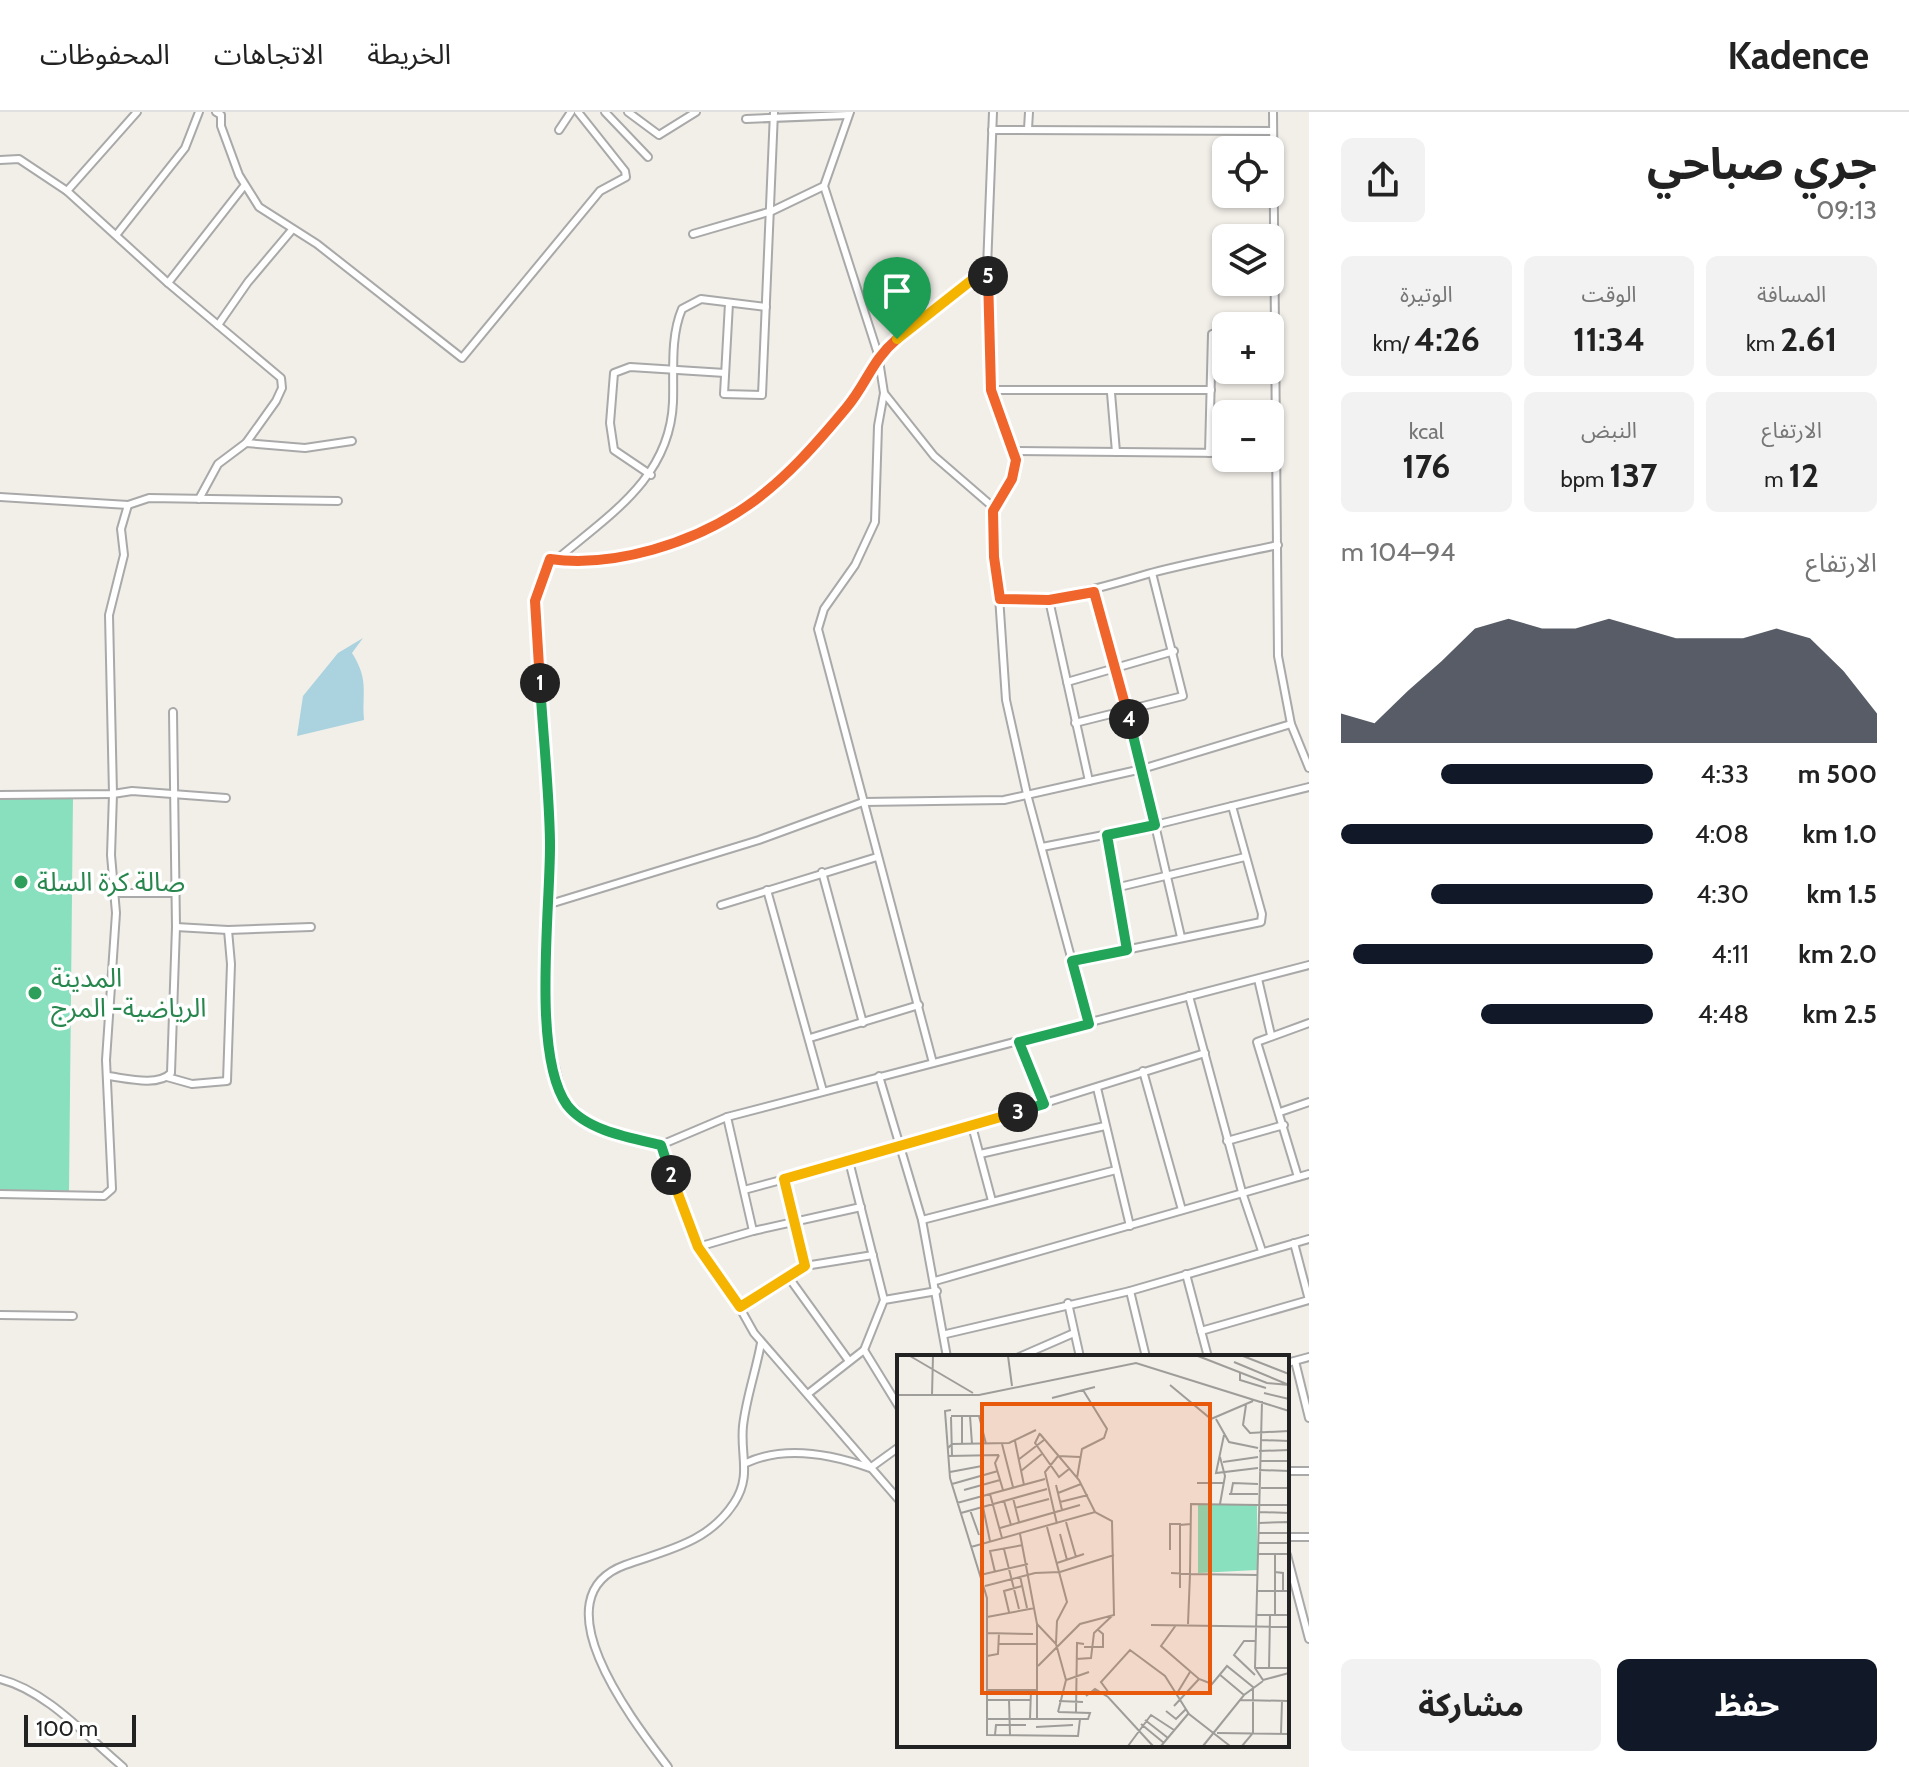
<!DOCTYPE html>
<html lang="ar">
<meta charset="utf-8">
<style>
body{margin:0;font-family:Cabin,"Noto Sans Arabic",sans-serif;background:#f2f2f2;color:#222;direction:rtl;height:100vh;display:flex;flex-direction:column;font-size:30px;white-space:nowrap}
*{box-sizing:border-box;margin:0}
p{font-size:26px;color:#767676}
.icon{flex:none;width:44px;height:44px;fill:none;stroke:currentColor;stroke-width:2;stroke-linecap:round;stroke-linejoin:round}
.map{position:relative;flex:1;overflow:hidden;direction:ltr}
.drawer{display:flex;flex-direction:column;background:#fff;width:600px}
.drawer>*{flex:none}
.controls{position:absolute;left:1212px;top:24px;display:grid;gap:16px}
.controls a{display:grid;place-items:center;width:72px;height:72px;border-radius:12px;background:#fff;box-shadow:0 2px 6px #0004;font-size:40px}
.scale{position:absolute;left:24px;bottom:20px;width:112px;box-sizing:border-box;padding-left:8px;border:4px solid #222;border-top:0;font-size:22px;line-height:28px;white-space:nowrap;color:#222;-webkit-text-stroke:6px #fff;paint-order:stroke}
.pin{position:absolute;display:grid;place-items:center;width:68px;height:68px;color:#fff;margin:-82px -34px;border-radius:50% 50% 50% 0;rotate:-45deg;box-shadow:0 0 8px #0007}
.pin .icon{rotate:45deg}
.km{position:absolute;width:40px;height:40px;margin:-20px;border-radius:50%;background:#222;color:#fff;font-size:22px;line-height:40px;text-align:center}
.round{display:grid;place-items:center;flex:none;width:84px;height:84px;border-radius:12px;background:#f2f2f2}
.overview{display:flex;align-items:center;justify-content:space-between;height:136px;padding:0 32px}
h1{font-size:44px;font-weight:700;line-height:60px}
.figures{display:grid;grid-template-columns:repeat(3,1fr);gap:12px;height:136px;padding:8px 32px}
.figures div{display:grid;align-content:center;border-radius:12px;background:#f2f2f2;text-align:center}
.figures b{font-size:34px;font-weight:700}
.figures small{font-size:22px;font-weight:400}
.figures p{font-size:22px}
.chart{height:224px;padding:16px 32px}
.chart p{display:flex;justify-content:space-between}
.chart svg{width:100%;height:144px;margin-top:8px;fill:#111827;opacity:.7}
.action{display:flex;gap:16px;margin-top:auto;padding:16px 32px}
.action a{flex:1;height:92px;border-radius:12px;background:#111827;color:#fff;font-size:32px;font-weight:700;line-height:92px;text-align:center}
.action a+a{background:#f2f2f2;color:#222}
ul{padding:0 32px;list-style:none;font-size:26px}
li{display:grid;grid-template-columns:128px 96px 1fr;align-items:center;height:60px}
li i{height:20px;border-radius:10px;background:#111827}
header{display:flex;align-items:center;gap:48px;box-sizing:border-box;height:112px;padding:0 40px;background:#fff;border-bottom:2px solid #e0e0e0}
header strong{font-size:38px}
nav{display:flex;gap:44px;margin-inline-start:auto;font-size:28px}
main{display:flex;flex:1;min-height:0}
.map>svg:first-child{display:block}
.pitch{fill:#88e0be}
.water{fill:#aad3df}
.lines{fill:none;stroke-linecap:round;stroke-linejoin:round}
.minor-casing{stroke:#a9a9a9;stroke-width:10}
.minor{stroke:#fff;stroke-width:6}
.split-1-casing{stroke:#fff;stroke-width:16}
.split-2-casing{stroke:#fff;stroke-width:16}
.split-3-casing{stroke:#fff;stroke-width:16}
.split-4-casing{stroke:#fff;stroke-width:16}
.split-5-casing{stroke:#fff;stroke-width:16}
.split-6-casing{stroke:#fff;stroke-width:16}
.split-1{stroke:#f0652b;stroke-width:10}
.split-2{stroke:#22a559;stroke-width:10}
.split-3{stroke:#f5b400;stroke-width:10}
.split-4{stroke:#22a559;stroke-width:10}
.split-5{stroke:#f0652b;stroke-width:10}
.split-6{stroke:#f5b400;stroke-width:10}
.leisure-dot{fill:#2e9e5b;stroke:#fff;stroke-width:3}
.labels{text-anchor:middle;dominant-baseline:central;stroke-width:7;stroke-linejoin:round;paint-order:stroke}
.leisure-label{font-size:26px;fill:#27864d;stroke:#fff;text-anchor:start}
.inset-road{fill:none;stroke:#9f9d99;stroke-width:2}
.view{fill:#e8590c;fill-opacity:0.15;stroke:#e8590c;stroke-width:4}
.inset-edge{fill:none;stroke:#222;stroke-width:4}
</style>
<header>
<strong>Kadence</strong>
<nav><a>الخريطة</a><a>الاتجاهات</a><a>المحفوظات</a></nav>
</header>
<main>
<section class="drawer">
<div class="overview"><div><h1>جري صباحي</h1><p>09:13</p></div><a class="round"><svg class="icon" aria-label="share" viewBox="0 0 24 24"><path d="M12 15V3M7 8l5-5 5 5M5 13v7h14v-7"/></svg></a></div>
<div class="figures">
<div><p>المسافة</p><b>2.61<small> km</small></b></div>
<div><p>الوقت</p><b>11:34</b></div>
<div><p>الوتيرة</p><b>4:26<small> /km</small></b></div>
</div>
<div class="figures">
<div><p>الارتفاع</p><b>12<small> m</small></b></div>
<div><p>النبض</p><b>137<small> bpm</small></b></div>
<div><p>kcal</p><b>176</b></div>
</div>
<div class="chart"><p><span>الارتفاع</span>94–104 m</p>
<svg viewBox="0 0 160 44" preserveAspectRatio="none"><path d="M0 44V35L10 38L20 28L30 19L40 9L50 6L60 9L70 9L80 6L90 9L100 12L110 12L120 12L130 9L140 12L150 22L160 35V44z"/></svg>
</div>
<ul>
<li><b>500 m</b>4:33<i style="width:68%"></i></li>
<li><b>1.0 km</b>4:08<i style="width:100%"></i></li>
<li><b>1.5 km</b>4:30<i style="width:71%"></i></li>
<li><b>2.0 km</b>4:11<i style="width:96%"></i></li>
<li><b>2.5 km</b>4:48<i style="width:55%"></i></li>
</ul>
<div class="action"><a>حفظ</a><a>مشاركة</a></div>
</section>
<div class="map">
<svg width="1309" height="1655" viewBox="0 0 1309 1655">
<rect width="100%" height="100%" fill="#f2efe9"/>
<path class="pitch" d="M0 682 73 683 69 1080 0 1079Z"/>
<path class="water" d="M363 526 352 541C369 568 362 578 364 608L297 624 303 584 338 541Z"/>
<g class="lines">
<g class="minor-casing">
<g id="minor">
<path d="M216 0 221 3V14L239 63 259 95 317 132 462 246 600 79 626 65 625 59 578 0"/>
<path d="M605 0 648 45"/>
<path d="M628 0 659 23 696 0"/>
<path d="M993 0 987 156 991 278 1016 348 1012 367 993 399"/>
<path d="M1273 0 1278 544 1291 612 1309 656"/>
<path d="M746 7 848 3"/>
<path d="M1028 17 1029 0"/>
<path d="M559 18 571 0"/>
<path d="M992 18 1273 19"/>
<path d="M0 48 19 47 67 79 168 171 281 266 282 276 276 289 246 331 218 352 199 387"/>
<path d="M824 74 878 242 884 281 934 344 993 395 1006 588 1027 682 1089 912"/>
<path d="M67 79 137 0"/>
<path d="M117 122 185 36 199 0"/>
<path d="M693 122 772 99 824 74 850 0"/>
<path d="M987 156C961 177 895 220 878 244 867 258 861 276 850 291 784 380 666 464 550 447L538 478 535 498 550 724 546 900 549 931 563 986 591 1012 661 1033 727 1005 1309 853"/>
<path d="M168 171 244 74"/>
<path d="M729 191 724 282 762 283 774 0"/>
<path d="M218 213 248 170 291 119"/>
<path d="M1244 214 1278 209"/>
<path d="M991 278H1211"/>
<path d="M884 281 878 314 875 410 855 453 824 497 818 517 933 951"/>
<path d="M1111 281 1116 340"/>
<path d="M246 331 305 336 352 329"/>
<path d="M1015 339 1226 341"/>
<path d="M1209 341 1212 222 1226 216"/>
<path d="M651 363 614 338 610 311 614 261 630 255 725 261"/>
<path d="M0 385 128 393 149 386 338 389"/>
<path d="M556 448C609 403 670 366 673 290 674 260 670 225 682 197L701 187 766 195"/>
<path d="M1094 480 1142 657 1181 825"/>
<path d="M1000 487C1061 488 1094 478 1151 461 1193 450 1236 442 1278 433"/>
<path d="M1049 488 1089 669"/>
<path d="M1067 570 1174 539"/>
<path d="M1075 611 1183 584 1152 461"/>
<path d="M0 683 113 682 109 503 124 443 121 417 128 393"/>
<path d="M1107 723 1127 838"/>
<path d="M1042 735 1155 713 1309 675"/>
<path d="M822 760 863 911"/>
<path d="M1115 776 1245 745"/>
<path d="M767 778 823 979"/>
<path d="M114 781H174"/>
<path d="M550 792 759 728 863 690 1004 688 1142 657 1291 612"/>
<path d="M721 793 877 745"/>
<path d="M176 815 228 818 311 815"/>
<path d="M1072 849 1261 810 1262 802 1232 694"/>
<path d="M1258 867 1271 923"/>
<path d="M1189 884 1242 1080 1262 1139"/>
<path d="M810 926 919 893"/>
<path d="M1019 930 1044 992"/>
<path d="M1143 959 1182 1098"/>
<path d="M108 964C125 966 158 975 171 961L176 815 173 600"/>
<path d="M879 964 922 1108 947 1245"/>
<path d="M167 965 192 972 227 969 231 852 228 818"/>
<path d="M1097 976 1130 1114"/>
<path d="M1280 1000 1309 990"/>
<path d="M727 1005 753 1119"/>
<path d="M972 1014 992 1089"/>
<path d="M1227 1029 1284 1013"/>
<path d="M661 1033 698 1135 731 1180 754 1221 899 1388"/>
<path d="M980 1042 1105 1014"/>
<path d="M849 1049 884 1188"/>
<path d="M1298 1065 1257 930 1309 911"/>
<path d="M784 1067 805 1154"/>
<path d="M744 1078 901 1036 1205 941"/>
<path d="M0 1082 104 1084 112 1077 106 948 116 801 111 743 113 682 132 679 226 686"/>
<path d="M922 1108 1116 1058"/>
<path d="M1294 1131 1309 1188"/>
<path d="M698 1135 753 1119 861 1095"/>
<path d="M1186 1162 1208 1245"/>
<path d="M787 1163 849 1249"/>
<path d="M935 1169 1309 1062"/>
<path d="M1130 1179 1146 1245"/>
<path d="M1068 1191 1080 1245"/>
<path d="M740 1195 805 1154 873 1143"/>
<path d="M0 1203 73 1204"/>
<path d="M1201 1219 1309 1188"/>
<path d="M946 1222 1130 1179 1309 1127"/>
<path d="M864 1238 884 1188 937 1179"/>
<path d="M1019 1245 1074 1221"/>
<path d="M1295 1249 1309 1306"/>
<path d="M1287 1251 1309 1245"/>
<path d="M809 1281 864 1238 899 1295"/>
<path d="M746 1351C785 1333 831 1342 870 1356L899 1335"/>
<path d="M1287 1359H1309"/>
<path d="M1287 1425H1309"/>
<path d="M1287 1443 1309 1527"/>
<path d="M0 1567C47 1579 86 1624 123 1655"/>
<path d="M668 1655C637 1614 535 1486 625 1453 667 1438 708 1431 734 1391 752 1364 740 1343 743 1314 746 1286 756 1259 761 1231"/>
</g>
</g>
<use href="#minor" class="minor"/>
</g>
<g class="lines">
<g class="split-1-casing">
<path id="split-1" d="M540 571 535 489 550 447C614 456 694 431 747 394 785 368 818 330 847 295 867 271 872 248 897 227"/>
</g>
<g class="split-2-casing">
<path id="split-2" d="M540 571C543 623 549 676 550 729 551 792 531 943 567 993 587 1019 631 1026 661 1033L671 1063"/>
</g>
<g class="split-3-casing">
<path id="split-3" d="M671 1063 698 1135 740 1195 805 1154 784 1067 1018 1000"/>
</g>
<g class="split-4-casing">
<path id="split-4" d="M1018 1000 1044 992 1019 930 1089 912 1072 849 1127 838 1107 723 1155 713 1129 607"/>
</g>
<g class="split-5-casing">
<path id="split-5" d="M988 164 991 278 1016 348 1012 367 993 399 994 445 1000 487 1049 488 1094 480 1129 607"/>
</g>
<g class="split-6-casing">
<path id="split-6" d="M897 227 987 156 988 164"/>
</g>
<use href="#split-1" class="split-1"/>
<use href="#split-2" class="split-2"/>
<use href="#split-3" class="split-3"/>
<use href="#split-4" class="split-4"/>
<use href="#split-5" class="split-5"/>
<use href="#split-6" class="split-6"/>
</g>
<g class="leisure-dot">
<circle cx="21" cy="770" r="8"/>
<circle cx="35" cy="881" r="8"/>
</g>
<g class="labels">
<g class="leisure-label">
<text x="37" y="770">صالة كرة السلة</text>
<text x="51" y="866">المدينة<tspan x="51" dy="30">الرياضية- المرج</tspan></text>
</g>
</g>
<g transform="translate(897 1243)">
<rect width="392" height="392" fill="#f2efe9"/>
<path d="M301 149 360 150V215L301 218Z" fill="#88e0be"/>
<path class="inset-road" d="M13 1 76 38M111 1 115 31M301 1 370 28 392 30M346 1 392 19M337 7 392 30M343 18V25L369 33M273 30 314 64 356 46M367 38 392 44M0 40H82L239 8 392 56M35 40 36 1M155 43 198 32M365 46 358 313 366 325 392 318M349 50 346 70 353 78 392 76M54 55 48 56 53 123 90 243V380L181 381 183 364M54 61H82L89 89M65 61V89M73 61 75 89M54 62 55 101M319 64 332 87 361 93M143 78 138 88 162 122 172 114M143 79 182 125 198 157M327 80 319 118 361 113M364 85 392 86M118 86 127 130M105 89 116 132M51 93 55 89 112 88 139 75M362 96 392 95M102 100 98 108 106 135M52 101 102 100M121 105 147 85M363 106H392M326 107 361 102M362 115 392 116M124 116 146 98M53 117 85 111M180 123 185 94 207 83 210 74 186 35M300 128H326M55 129 101 116M159 130 165 155M364 133H392M67 135 103 125M161 138 184 129M93 139 105 183M332 139H361M334 139 336 128 361 129M116 143 122 167M107 146 114 170M163 147 191 140M60 148 148 124M323 149 328 121 323 102M361 150H392M392 150V230M86 152 93 186M118 153 152 144M73 155 82 180M363 157 392 158M64 158 150 134M169 167 179 202M362 168 391 167M160 169 148 117 161 101 183 102M150 172 170 247 160 266 159 288M103 173 183 150M362 178H391M123 179 140 269 159 289 169 325M163 179 170 205M361 188H391M74 192 198 157 215 166 217 260 183 269 141 311M107 194 122 254M273 195V169H284M360 199H390M378 199V260M160 208 187 199M98 217 93 196 126 190M378 217 386 218V236M274 218 293 219 294 149 361 150M83 220 131 209M123 221 130 253M88 231 138 218 163 217 217 200M283 233V170L294 169M360 236H392M112 257 107 236 125 231M359 260H392M90 262 138 253M140 268V364M291 269 293 219 360 220M254 270 392 272M279 270 264 291 302 324 315 329 330 311 356 332V378L345 391M90 278 136 279M102 289H140M187 292H206V279L200 274M90 301 101 299 102 278M179 304 194 303 197 278 216 260M358 313H392M372 314 373 260M322 319 347 340M358 320 337 300 347 286H358M91 335H140M212 338 204 327 233 295 268 321 292 359 333 391M279 340 293 317M189 341 198 334 211 342 256 391M112 344 113 380M91 345H133M343 345 392 346M162 346 186 347M277 351 302 324M269 356 279 364 289 354M161 357 169 325 192 317M179 357 180 288 187 289M90 364H191L193 358 161 357M133 364 134 335M248 365 271 383M244 369 267 388M139 372 176 370M320 378 392 379M384 378 385 346M98 380 99 370H129M231 391 254 360 277 375M264 391 291 359M306 391 347 340 366 326"/>
<path class="view" d="M85 49H313V338H85Z"/>
<rect width="392" height="392" class="inset-edge"/>
</g>
</svg>
<div class="controls">
<a><svg class="icon" aria-label="locate" viewBox="0 0 24 24"><circle cx="12" cy="12" r="6"/><path d="M12 2v4M12 18v4M2 12h4M18 12h4"/></svg></a>
<a><svg class="icon" aria-label="layers" viewBox="0 0 24 24"><path d="M12 4l9 5-9 5-9-5zM3 14l9 5 9-5"/></svg></a>
<a>+</a>
<a>−</a>
</div>
<div class="scale">100 m</div>
<div class="pin" style="left:897px;top:227px;background:#1e9e55"><svg class="icon" aria-label="arrive" viewBox="0 0 24 24"><path d="M6 21V4h12l-3 4 3 4H6"/></svg></div>
<b class="km" style="left:540px;top:571px">1</b>
<b class="km" style="left:671px;top:1063px">2</b>
<b class="km" style="left:1018px;top:1000px">3</b>
<b class="km" style="left:1129px;top:607px">4</b>
<b class="km" style="left:988px;top:164px">5</b>
</div>
</main>
